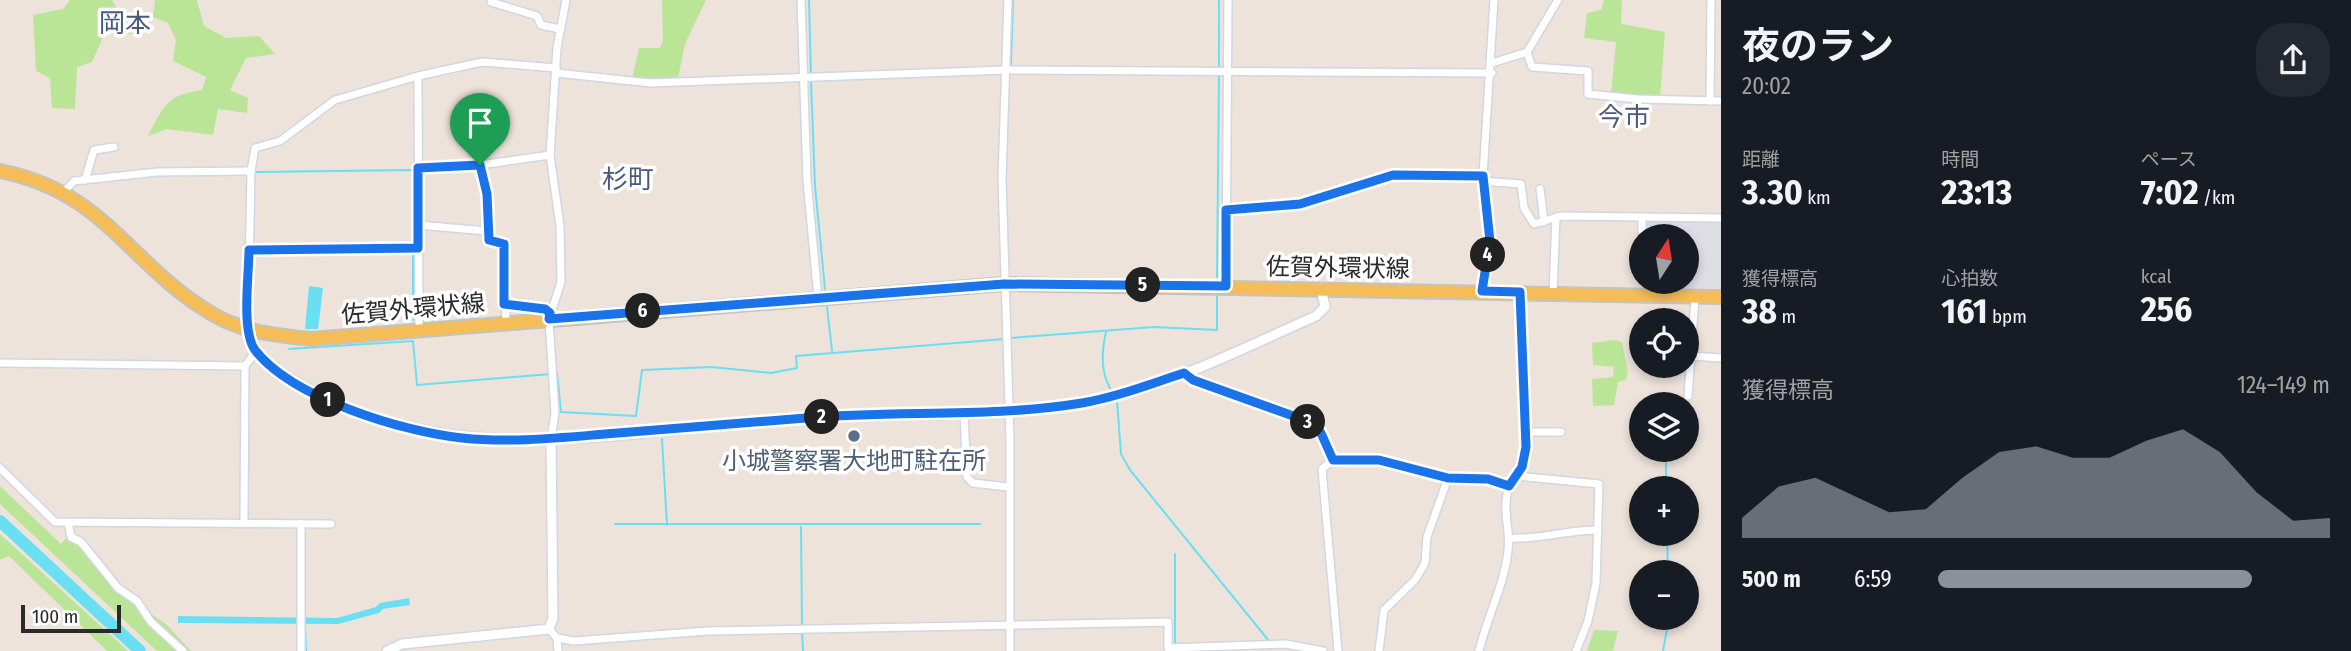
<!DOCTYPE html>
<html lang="ja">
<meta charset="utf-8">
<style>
body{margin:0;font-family:"Fira Sans Condensed","Noto Sans JP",sans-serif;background:#242831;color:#f1f3f6;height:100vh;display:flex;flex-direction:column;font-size:26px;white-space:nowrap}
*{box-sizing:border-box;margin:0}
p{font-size:23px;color:#9ea1a6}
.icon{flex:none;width:38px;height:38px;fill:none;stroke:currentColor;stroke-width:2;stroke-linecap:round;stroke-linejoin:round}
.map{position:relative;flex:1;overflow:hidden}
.details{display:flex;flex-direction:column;background:#171b24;width:630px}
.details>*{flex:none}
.needle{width:46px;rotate:12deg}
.buttons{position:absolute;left:1629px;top:224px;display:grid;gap:14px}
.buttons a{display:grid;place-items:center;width:70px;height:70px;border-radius:50%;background:#171b24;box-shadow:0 4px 10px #0003;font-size:35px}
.scale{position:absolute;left:21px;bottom:18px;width:100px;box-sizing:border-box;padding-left:7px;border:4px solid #2a2a2a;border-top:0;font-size:19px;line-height:24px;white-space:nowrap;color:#2a2a2a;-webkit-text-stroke:5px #fff;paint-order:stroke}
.pin{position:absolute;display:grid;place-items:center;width:60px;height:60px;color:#fff;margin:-72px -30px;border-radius:50% 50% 50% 0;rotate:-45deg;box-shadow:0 0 7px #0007}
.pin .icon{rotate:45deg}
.km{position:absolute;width:35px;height:35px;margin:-18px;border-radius:50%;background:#222;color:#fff;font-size:19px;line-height:35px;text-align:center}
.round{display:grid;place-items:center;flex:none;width:74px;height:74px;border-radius:28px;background:#242831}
.overview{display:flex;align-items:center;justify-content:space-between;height:119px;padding:0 21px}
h1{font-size:38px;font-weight:700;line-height:52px}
.metrics{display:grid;grid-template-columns:repeat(3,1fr);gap:10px;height:119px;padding:7px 21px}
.metrics div{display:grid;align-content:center}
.metrics b{font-size:35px;font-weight:700}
.metrics small{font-size:19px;font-weight:400}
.metrics p{font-size:19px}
.chart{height:196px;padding:14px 21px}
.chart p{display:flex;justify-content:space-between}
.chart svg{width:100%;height:126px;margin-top:7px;fill:#8c9099;opacity:.7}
ul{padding:0 21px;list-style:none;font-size:23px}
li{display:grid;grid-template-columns:112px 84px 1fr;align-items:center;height:52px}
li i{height:18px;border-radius:9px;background:#8c9099}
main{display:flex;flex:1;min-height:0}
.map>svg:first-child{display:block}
.industrial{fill:#dedce5}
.green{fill:#bbe596}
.water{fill:#6bdff2}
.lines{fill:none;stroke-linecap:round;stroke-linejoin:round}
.stream{stroke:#6bdff2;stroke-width:2}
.river{stroke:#6bdff2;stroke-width:12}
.minor-casing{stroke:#d1d6e3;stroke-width:10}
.tertiary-casing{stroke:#d1d6e3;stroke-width:12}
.primary-casing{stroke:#c3c3c3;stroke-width:16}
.minor{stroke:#fff;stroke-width:7}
.tertiary{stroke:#fff;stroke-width:9}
.primary{stroke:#f5bd58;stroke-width:12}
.route-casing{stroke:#fff;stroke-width:14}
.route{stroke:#1a73e8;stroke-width:9}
.service-dot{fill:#5c6f8a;stroke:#fff;stroke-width:2.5}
.labels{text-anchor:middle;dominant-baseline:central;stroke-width:7;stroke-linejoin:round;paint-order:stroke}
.street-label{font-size:24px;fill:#2a2a2a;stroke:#fff}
.service-label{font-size:24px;fill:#4e5e75;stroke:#fff}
.neighbourhood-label{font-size:26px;fill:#49587c;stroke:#fff}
</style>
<main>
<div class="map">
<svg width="1721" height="651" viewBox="0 0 1721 651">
<rect width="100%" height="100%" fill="#ede3db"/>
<path class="industrial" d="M1645 218 1721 220V288H1661V282H1687V236H1645Z"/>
<g class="green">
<path d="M70 0H112L119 12 142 18 133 34 105 33 92 62 77 67 75 109 52 108 50 78 36 71 33 15 63 9Z"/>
<path d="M155 0H197L204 26 226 38 259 36 275 54 246 58 230 90 248 98 247 113 218 109 213 135 167 129 148 136C164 106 166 95 202 90L206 77 173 61 176 40 168 23 153 17Z"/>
<path d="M662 0H706L685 44 678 78 632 79 639 48H660L663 41Z"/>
<path d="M1604 0H1622L1621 24 1665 32 1660 98 1611 94 1616 42 1584 38 1587 13 1601 10Z"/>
<path d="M1616 340 1622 342 1628 372 1626 380 1618 382 1614 405 1593 406 1592 379 1613 377 1614 367 1593 365 1592 343Z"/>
<path d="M0 486 61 544 66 538 78 544 113 587 167 625 191 651H157L0 504Z"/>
<path d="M0 534 128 651H107L9 556 0 560Z"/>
<path d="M1594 630 1618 631 1613 651H1587Z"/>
</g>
<g class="water">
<path d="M309 286 323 288 318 329H305Z"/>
<path d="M409 598 410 605 383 609 379 613 338 624 178 623V616L337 618 376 607 380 603Z"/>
</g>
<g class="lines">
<g class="stream">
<path d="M809 0 811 76"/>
<path d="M1011 64 1013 0"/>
<path d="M1219 69V0"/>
<path d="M811 82 815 186 825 289"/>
<path d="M256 172 413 170V244"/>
<path d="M1708 214H1721"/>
<path d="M413 251V320"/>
<path d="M1217 277 1219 75"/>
<path d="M827 307 832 351"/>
<path d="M1106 332C1101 353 1101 376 1113 393"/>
<path d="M1011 338 1154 327 1217 330V295"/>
<path d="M289 349 413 341 417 385 551 374"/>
<path d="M557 373 561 412 636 416 642 370 711 367 771 373 797 368 796 356 1005 339"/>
<path d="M1117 401 1121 454 1130 470 1269 641"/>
<path d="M662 439 667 525"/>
<path d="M1666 450V480"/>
<path d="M1666 487V488"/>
<path d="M615 524H980"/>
<path d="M801 527 802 627"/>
<path d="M1667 534 1668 572"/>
<path d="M1175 554V644"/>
<path d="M305 624 306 651"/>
<path d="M802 632 803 651"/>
<path d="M1663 651 1669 618"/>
</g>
<path class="river" d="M0 521 140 651"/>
<g class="minor-casing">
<g id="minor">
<path d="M801 0 807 180 818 298"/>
<path d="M1008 0 1002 178 1010 439V651"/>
<path d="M491 2 537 16 541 25 560 29"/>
<path d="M1527 52 1532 67 1588 71V94L1638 99 1721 101"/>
<path d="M1492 63 1527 52 1558 0"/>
<path d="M556 73 651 83 1006 70 1492 73"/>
<path d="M418 76 419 330"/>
<path d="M1710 101 1711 0"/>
<path d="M480 165 487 194 489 240 504 244 506 323"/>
<path d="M418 168 480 165 550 155"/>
<path d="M85 180 94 150 114 147"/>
<path d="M1484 181 1521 184 1524 208 1534 224 1561 216 1721 218"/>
<path d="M1540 189 1544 222"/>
<path d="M64 192 74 181 157 172 251 171"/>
<path d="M1226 210 1300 204 1393 175 1483 176"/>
<path d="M418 225 487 231"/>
<path d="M1642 236V217"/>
<path d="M249 250 418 248"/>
<path d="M1226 286 1228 0"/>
<path d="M1482 291 1490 241 1483 176 1494 0"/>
<path d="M1553 293 1556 217"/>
<path d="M504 304 545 309 550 313"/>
<path d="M248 329 251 171 255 148 280 141 335 100 418 76 482 62 556 68"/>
<path d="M1691 356 1721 358"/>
<path d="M0 363 245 366"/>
<path d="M1184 372 1193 380 1309 422 1321 433 1333 460H1379L1448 478 1488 479 1509 486"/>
<path d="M1688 396 1695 298"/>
<path d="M964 414 967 477 973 483 1008 487"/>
<path d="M1527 432H1561"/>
<path d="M551 439 555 413 549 319 561 282 560 226 550 155 557 48 566 0"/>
<path d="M1333 460 1322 469 1338 651"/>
<path d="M0 468 55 522 331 524"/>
<path d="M1517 476 1599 484 1596 583 1588 621 1576 651"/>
<path d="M68 522 71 537 81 542 118 588 137 601 151 622 183 651"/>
<path d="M244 522 245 366 256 351"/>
<path d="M1509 538C1539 540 1567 530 1597 530"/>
<path d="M549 629 557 638 574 641 708 631 1168 622V648L1286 644 1323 651"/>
<path d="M557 638 558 651"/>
<path d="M301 651V524"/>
<path d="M1379 651 1384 610 1415 580 1425 563 1427 537 1448 478"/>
<path d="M1479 651C1487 617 1504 586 1508 551 1511 529 1501 509 1509 487 1515 472 1524 464 1526 447L1520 292"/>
</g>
</g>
<g class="tertiary-casing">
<g id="tertiary">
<path d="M248 330C253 358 282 374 305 387 462 478 649 425 820 417 917 412 1016 420 1112 397 1182 380 1250 345 1316 316L1325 307 1321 288"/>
<path d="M387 651 402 644 549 629 553 618 551 439"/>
</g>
</g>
<g class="primary-casing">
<path id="primary" d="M0 171C104 191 128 263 209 312 240 332 275 335 311 339L1004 284 1721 297"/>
</g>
<use href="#minor" class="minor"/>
<use href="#tertiary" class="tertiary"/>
<use href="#primary" class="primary"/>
</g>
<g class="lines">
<g class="route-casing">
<path id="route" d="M480 165 487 194 489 240 504 244V304L545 309 550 313 549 319 1004 284 1226 286V210L1300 204 1393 175 1483 176 1490 241 1482 291 1520 292 1526 447 1522 467 1509 486 1488 479 1448 478 1379 460H1333L1321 433 1310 422 1193 380 1184 373C1150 384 1117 397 1082 403 991 418 898 410 806 418 739 423 672 429 605 434 557 438 509 443 462 438 403 432 292 398 255 350 241 331 249 274 249 250L418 248V168Z"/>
</g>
<use href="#route" class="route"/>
</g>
<circle class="service-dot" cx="854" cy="436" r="7"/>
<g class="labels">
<g class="street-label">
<text transform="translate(1338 268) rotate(1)">佐賀外環状線</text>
<text transform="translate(413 309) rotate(-5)">佐賀外環状線</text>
</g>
<g class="service-label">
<text x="854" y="461">小城警察署大地町駐在所</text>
</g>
<g class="neighbourhood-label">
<text x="125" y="23">岡本</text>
<text x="1624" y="117">今市</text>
<text x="628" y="179">杉町</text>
</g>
</g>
</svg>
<div class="buttons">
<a><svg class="needle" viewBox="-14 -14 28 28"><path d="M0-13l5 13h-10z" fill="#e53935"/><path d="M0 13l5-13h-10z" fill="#9ea1a6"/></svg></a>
<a><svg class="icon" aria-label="locate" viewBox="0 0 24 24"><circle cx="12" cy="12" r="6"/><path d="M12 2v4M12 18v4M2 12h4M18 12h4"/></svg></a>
<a><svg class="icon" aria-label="layers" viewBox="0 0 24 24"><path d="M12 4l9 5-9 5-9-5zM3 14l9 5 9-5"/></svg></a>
<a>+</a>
<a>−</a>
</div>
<div class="scale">100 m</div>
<div class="pin" style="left:480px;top:165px;background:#1e9e55"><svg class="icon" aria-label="arrive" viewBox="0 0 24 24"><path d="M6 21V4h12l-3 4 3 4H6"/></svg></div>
<b class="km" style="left:328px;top:400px">1</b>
<b class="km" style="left:822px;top:417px">2</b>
<b class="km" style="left:1308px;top:422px">3</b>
<b class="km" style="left:1488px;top:255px">4</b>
<b class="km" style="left:1143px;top:285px">5</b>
<b class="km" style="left:643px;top:311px">6</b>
</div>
<section class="details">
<div class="overview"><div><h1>夜のラン</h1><p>20:02</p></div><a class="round"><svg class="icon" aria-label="share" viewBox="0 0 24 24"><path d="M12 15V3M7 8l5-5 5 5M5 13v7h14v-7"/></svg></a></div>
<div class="metrics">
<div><p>距離</p><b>3.30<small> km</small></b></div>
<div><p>時間</p><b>23:13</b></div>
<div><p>ペース</p><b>7:02<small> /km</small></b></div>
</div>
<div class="metrics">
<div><p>獲得標高</p><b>38<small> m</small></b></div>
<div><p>心拍数</p><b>161<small> bpm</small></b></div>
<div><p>kcal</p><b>256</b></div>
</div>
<div class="chart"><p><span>獲得標高</span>124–149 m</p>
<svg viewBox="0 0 160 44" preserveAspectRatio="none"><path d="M0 44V37L10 26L20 23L30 29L40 35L50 34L60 23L70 14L80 12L90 16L100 16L110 10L120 6L130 14L140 28L150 38L160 37V44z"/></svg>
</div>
<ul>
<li><b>500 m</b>6:59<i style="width:80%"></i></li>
</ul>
</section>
</main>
